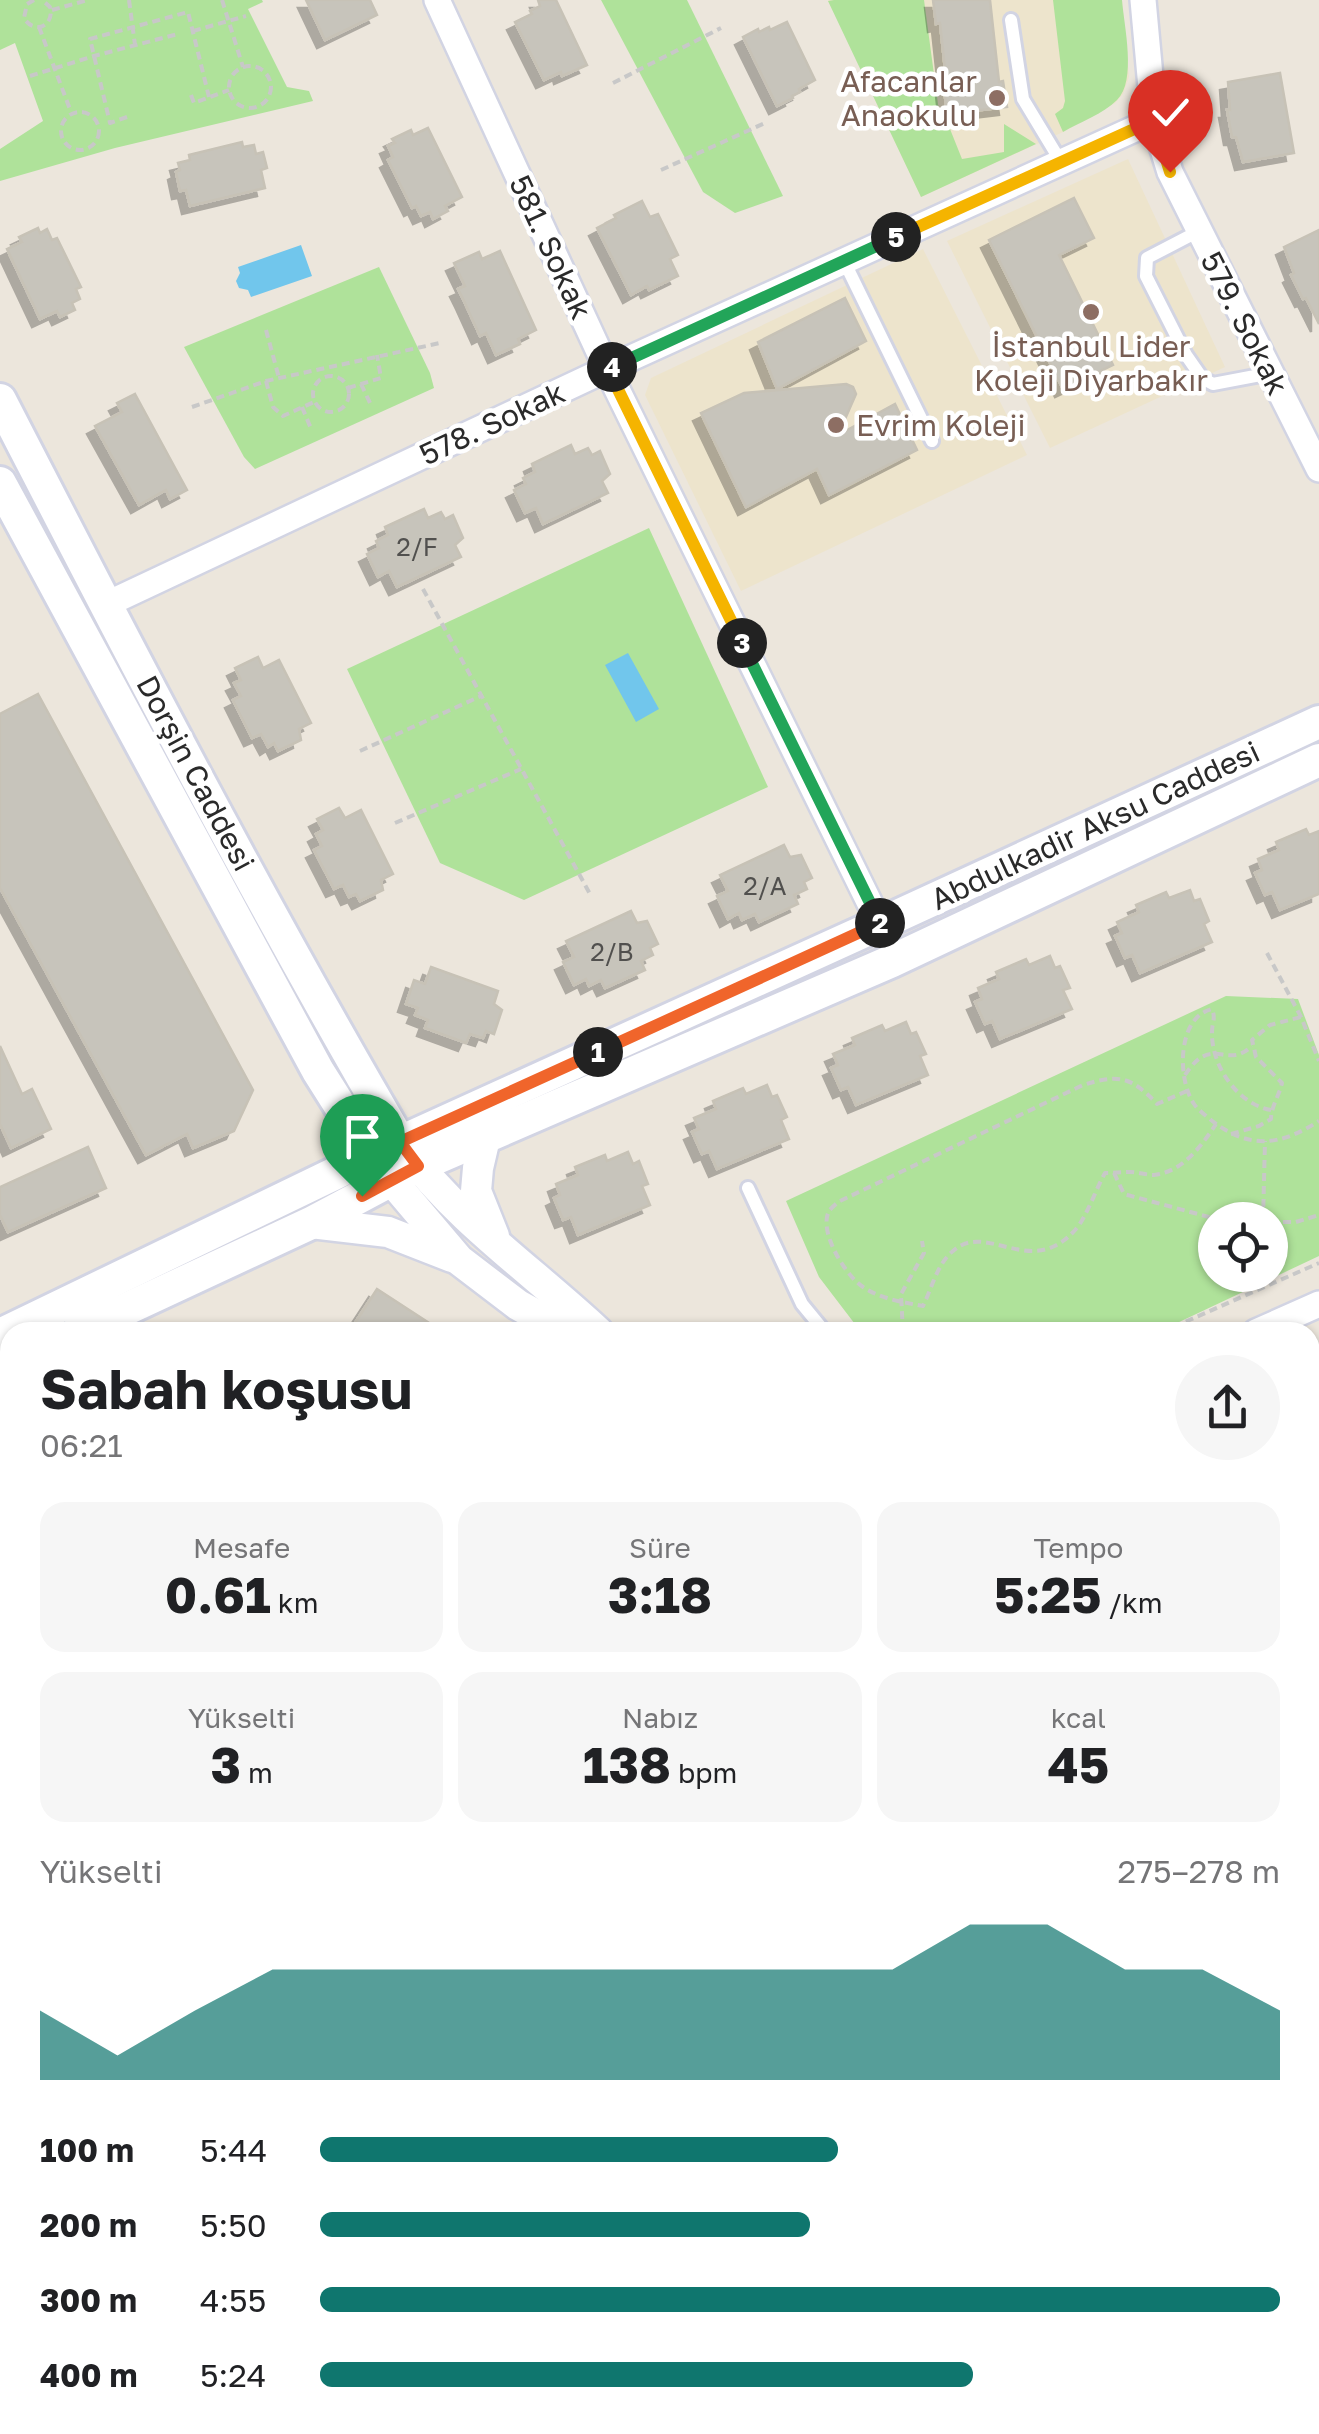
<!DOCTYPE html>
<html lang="tr">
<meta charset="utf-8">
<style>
body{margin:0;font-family:"Golos Text",sans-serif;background:#f6f6f6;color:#202124;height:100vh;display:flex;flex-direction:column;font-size:38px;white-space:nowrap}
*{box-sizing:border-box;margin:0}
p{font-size:32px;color:#757577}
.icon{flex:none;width:55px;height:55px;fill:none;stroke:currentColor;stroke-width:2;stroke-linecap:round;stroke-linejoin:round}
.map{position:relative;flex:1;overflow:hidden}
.drawer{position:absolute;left:0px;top:1322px;width:1320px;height:1112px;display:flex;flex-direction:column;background:#fff;border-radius:30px 30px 0 0;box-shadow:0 2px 8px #0004}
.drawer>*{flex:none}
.buttons{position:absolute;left:1198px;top:1202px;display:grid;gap:20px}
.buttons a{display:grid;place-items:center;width:90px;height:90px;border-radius:50%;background:#fff;box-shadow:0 2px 8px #0004;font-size:50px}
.pin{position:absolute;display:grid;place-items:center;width:85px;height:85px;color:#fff;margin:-102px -42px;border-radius:50% 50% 50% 0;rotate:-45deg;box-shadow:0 0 10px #0007}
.pin .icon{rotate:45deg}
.km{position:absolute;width:50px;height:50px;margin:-25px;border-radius:50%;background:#222;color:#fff;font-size:28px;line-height:50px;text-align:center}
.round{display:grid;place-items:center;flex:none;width:105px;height:105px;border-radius:52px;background:#f6f6f6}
.overview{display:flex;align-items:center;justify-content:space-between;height:170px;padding:0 40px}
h1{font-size:55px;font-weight:700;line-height:75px}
.figures{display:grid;grid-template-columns:repeat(3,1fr);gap:15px;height:170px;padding:10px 40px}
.figures div{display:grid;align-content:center;border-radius:25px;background:#f6f6f6;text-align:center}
.figures b{font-size:50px;font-weight:700}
.figures small{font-size:28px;font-weight:400}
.figures p{font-size:28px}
.chart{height:280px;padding:20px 40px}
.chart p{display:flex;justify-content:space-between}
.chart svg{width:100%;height:180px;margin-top:10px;fill:#0f766e;opacity:.7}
ul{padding:0 40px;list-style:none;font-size:32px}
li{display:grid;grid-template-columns:160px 120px 1fr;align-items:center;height:75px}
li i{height:25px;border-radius:12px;background:#0f766e}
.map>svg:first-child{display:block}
.education{fill:#ede4cc}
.green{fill:#afe29a;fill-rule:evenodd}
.water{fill:#71c6ec}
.building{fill:#c7c4bb;stroke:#c7c2b6;stroke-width:2.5;filter:url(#shadow)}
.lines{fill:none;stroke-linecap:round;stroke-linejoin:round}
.service-casing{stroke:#d2d4e3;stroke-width:18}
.minor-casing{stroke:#d2d4e3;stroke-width:30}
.tertiary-casing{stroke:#d2d4e3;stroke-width:35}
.secondary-casing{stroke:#d2d4e3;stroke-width:38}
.path{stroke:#c8c8c8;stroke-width:4;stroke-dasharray:8 5;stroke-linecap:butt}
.service{stroke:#fff;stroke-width:12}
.minor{stroke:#fff;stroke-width:25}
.tertiary{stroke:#fff;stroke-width:30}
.secondary{stroke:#fff;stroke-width:32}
.split-1-casing{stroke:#fff;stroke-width:20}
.split-2-casing{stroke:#fff;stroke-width:20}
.split-3-casing{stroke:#fff;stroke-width:20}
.split-4-casing{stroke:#fff;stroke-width:20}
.split-5-casing{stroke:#fff;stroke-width:20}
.split-6-casing{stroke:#fff;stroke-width:20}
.split-1{stroke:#f0652b;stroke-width:12}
.split-2{stroke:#f0652b;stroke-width:12}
.split-3{stroke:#22a559;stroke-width:12}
.split-4{stroke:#f5b400;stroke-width:12}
.split-5{stroke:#22a559;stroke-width:12}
.split-6{stroke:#f5b400;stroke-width:12}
.education-dot{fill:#8d6e63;stroke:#fff;stroke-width:4}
.labels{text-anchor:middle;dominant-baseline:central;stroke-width:9;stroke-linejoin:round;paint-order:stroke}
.number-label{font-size:25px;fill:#51504e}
.education-label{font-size:30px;fill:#785e54;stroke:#fff;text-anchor:end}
.street-label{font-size:30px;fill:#2a2a2a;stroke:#fff}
</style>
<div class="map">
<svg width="1319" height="2434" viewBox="0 0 1319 2434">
<defs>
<filter id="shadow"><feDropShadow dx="-8" dy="8" stdDeviation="0" flood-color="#0004"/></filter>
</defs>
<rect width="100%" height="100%" fill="#ece6dc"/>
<g class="education">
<path d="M828 0H1122L1129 77 1123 94 1115 103 1063 132 921 197Z"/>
<path d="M1128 159 1225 367 1050 448 947 241Z"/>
<path d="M923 249 1027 455 741 591 645 395 651 378Z"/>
<path d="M0 2305 10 2316V2425H108L116 2434H0Z"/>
</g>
<g class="green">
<path d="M0 0H262L263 2 248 9 287 87 309 91 313 101 115 148 0 181V149L43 121 15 43 0 50Z"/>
<path d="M601 0H687L783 196 735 213 703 192Z"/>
<path d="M834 0H924L940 119 948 124 962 159 1004 152V124L1036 144 921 197 828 1Z"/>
<path d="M1053 0H1122C1124 26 1137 81 1117 100 1103 114 1080 122 1063 132L1055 114 1063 108 1065 101Z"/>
<path d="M379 267 430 373 434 388 255 469 244 457 184 347Z"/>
<path d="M649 528 768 787 524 900 440 863 347 669Z"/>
<path d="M1226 996 1298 999 1319 1055V1256L1158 1332H861L819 1277 786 1201ZM1215 1220H1270V1275H1215Z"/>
<path d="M1319 1434V1551L1310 1555V1438Z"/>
<path d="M1319 1667V1747L1310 1752V1671Z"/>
<path d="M475 2425H751L739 2434H483Z"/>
</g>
<g class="water">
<path d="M301 245 312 276 251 297 248 290 239 288 236 281 240 273 238 267Z"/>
<path d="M628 653 659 709 636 722 605 665Z"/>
</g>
<g class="building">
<path d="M306 0H370L377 15 325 40Z"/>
<path d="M538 0H556L587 65 562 76 561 72 544 80 515 22 532 14 530 11 540 6Z"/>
<path d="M933 0H990L999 82 1003 81 1007 107 947 114 944 88H947L940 23 936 24Z"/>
<path d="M787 22 815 80 799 89 800 92 792 96 793 98 777 106 743 37 758 29 759 32 769 27 770 30Z"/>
<path d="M1280 73 1294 153 1243 162 1236 137H1232L1227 110H1230L1228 82Z"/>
<path d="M428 128 462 197 445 206 448 211 433 219 430 212 421 216 416 206 412 208 388 160 393 157 388 146 395 143 392 139 411 130 413 135Z"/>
<path d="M242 142 243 147 254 145 256 154 263 152 267 168 261 170 265 188 190 206 186 190 180 191 176 172 180 170 178 163 190 160 189 155Z"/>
<path d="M1074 198 1094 238 1059 255 1113 365 1063 389 989 240Z"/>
<path d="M642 201 650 217 658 214 678 255 670 259 678 276 649 290 647 286 631 295 597 228 616 218 614 215Z"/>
<path d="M38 228 40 233 47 229 52 240 57 238 81 287 76 289 80 299 72 303 75 310 60 317 57 311 40 319 7 249 22 242 19 237Z"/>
<path d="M1319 230V324L1306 298 1303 299 1291 275 1294 273 1284 247Z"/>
<path d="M500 251 536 330 518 339 520 344 496 355 486 333 480 336 464 301 458 289 465 286 454 263 479 252 482 259Z"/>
<path d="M845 298 866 341 777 389 758 342Z"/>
<path d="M846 384 853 387 856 394 838 435 895 404 917 450 829 495 817 469 746 507 701 413 744 393Z"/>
<path d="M135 394 187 490 170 499 166 490 139 505 95 426 122 412 117 403Z"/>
<path d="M571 445 575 454 588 448 592 455 600 451 610 474 602 481 608 493 543 524 536 508 525 513 514 490 526 484 523 478 535 472 532 464Z"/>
<path d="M424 509 428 518 441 512 445 519 453 515 463 538 455 545 461 557 397 587 389 571 378 577 367 554 379 548 376 541 388 535 385 527Z"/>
<path d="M258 657 263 668 279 660 311 723 299 729 301 740 278 751 274 743 268 747 261 734 252 738 233 700 241 696 234 683 241 680 235 668Z"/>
<path d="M38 694 253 1090 234 1131 193 1148 187 1134 146 1155 0 888V714Z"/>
<path d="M339 808 345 818 361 810 393 874 381 880 383 890 360 901 356 894 349 897 343 885 334 889 314 850 322 846 316 834 323 830 317 819Z"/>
<path d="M1306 829 1309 835 1319 831V894L1280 910 1272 892 1265 895 1255 873 1262 870 1258 859 1279 850 1276 842Z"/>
<path d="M784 845 790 857 801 855 812 878 804 882 807 889 794 895 798 904 759 922 755 914 742 920 739 913 728 919 717 896 728 891 720 875Z"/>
<path d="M1190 890 1194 901 1200 899 1209 921 1204 924 1212 942 1140 973 1132 955 1125 958 1115 936 1122 933 1117 922 1139 912 1136 905 1166 892 1169 898Z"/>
<path d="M631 911 637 923 647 921 658 944 650 948 653 955 641 961 645 970 605 988 601 980 589 986 586 979 574 985 563 962 574 957 566 941Z"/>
<path d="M1050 956 1055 968 1060 966 1070 988 1063 990 1072 1009 1000 1039 992 1021 985 1024 975 1002 982 999 978 988 999 979 996 972 1026 959 1029 965Z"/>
<path d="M431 967 498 991 494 1004 502 1010 494 1034 486 1031 483 1038 470 1034 466 1043 425 1028 428 1020 415 1015 418 1008 406 1004 414 980 425 984Z"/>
<path d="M906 1022 911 1034 916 1032 926 1054 920 1056 928 1075 856 1105 848 1087 841 1090 831 1068 838 1065 833 1054 855 1045 852 1038 882 1025 885 1031Z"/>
<path d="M0 1046 22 1094 32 1089 51 1129 11 1148 0 1124Z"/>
<path d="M767 1085 772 1097 777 1095 787 1117 781 1120 789 1139 717 1169 709 1151 702 1154 692 1132 699 1129 694 1118 716 1109 713 1101 743 1088 746 1094Z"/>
<path d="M88 1147 106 1188 8 1232 0 1215V1187Z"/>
<path d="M628 1152 633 1164 639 1161 648 1184 642 1186 650 1205 578 1235 571 1217 563 1220 554 1198 560 1195 556 1184 578 1175 575 1167 605 1155 607 1161Z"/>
<path d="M377 1289 443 1332H349Z"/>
</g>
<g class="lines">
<g class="service-casing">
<g id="service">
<path d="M1011 20 1023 99 1061 162"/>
<path d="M1199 231 1147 258 1146 276 1186 355 1202 378 1213 384 1271 373"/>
<path d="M844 261 932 441"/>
<path d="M748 1188 802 1304 825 1332"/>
</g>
</g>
<g class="minor-casing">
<g id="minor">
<path d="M437 0 607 369 880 924"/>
<path d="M1143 0 1154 120 1170 172 1319 469"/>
<path d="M105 605 607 369 1154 120"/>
<path d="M1256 1332 1319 1304"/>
<path d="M1310 2113 1319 2108"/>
<path d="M963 2425 969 2434"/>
<path d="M896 2434 908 2425"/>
</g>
</g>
<g class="tertiary-casing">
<g id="tertiary">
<path d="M485 1138 478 1168 476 1191 494 1236"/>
<path d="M405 1149C459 1221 534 1272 598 1332"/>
<path d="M376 1162 459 1260 518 1305 567 1332"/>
<path d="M311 1223 388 1232 452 1257"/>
<path d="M1310 2061 1319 2071"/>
</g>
</g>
<g class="secondary-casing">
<g id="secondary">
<path d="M0 400C128 649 258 900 400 1142"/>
<path d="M0 483 318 1071 371 1155"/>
<path d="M77 1332 311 1223 418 1166 892 961 1319 760"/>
<path d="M0 1335 400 1142 880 924 1319 722"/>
<path d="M0 1368 10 1364"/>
<path d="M0 2182 10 2192"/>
<path d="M0 2254 10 2264"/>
<path d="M163 2425 172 2434"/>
<path d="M243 2425 251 2434"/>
</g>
</g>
<g class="path">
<path d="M34 0 27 4 24 18C34 35 55 26 50 7L42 0"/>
<path d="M129 0 135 45"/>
<path d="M222 0 243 67"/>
<path d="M52 10 88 0"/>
<path d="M39 27 71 112"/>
<path d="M193 31 246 16"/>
<circle cx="250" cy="87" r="21"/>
<path d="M30 76 94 56 178 34"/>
<path d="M613 83 721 28"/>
<path d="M191 95 194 103 229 90"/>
<circle cx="80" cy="131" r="19"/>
<path d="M127 117 110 123 90 39 188 12 209 97"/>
<path d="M661 170 765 123"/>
<path d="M266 330 279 378"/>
<circle cx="331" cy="394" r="18"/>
<path d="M266 381 273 407 283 416 314 402"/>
<path d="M361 384 371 405"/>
<path d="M348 388 381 378 377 355"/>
<path d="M192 407 266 381 440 343"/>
<path d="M302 407 312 431"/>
<path d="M423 589 590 894"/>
<path d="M360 751 481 696"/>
<path d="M395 823 521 769"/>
<path d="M1267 953 1301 1017 1319 1061"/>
<path d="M1185 1075C1212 1033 1226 1071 1252 1046"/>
<path d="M1187 1091 1157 1104C1131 1076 1118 1074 1083 1085L840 1201C838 1202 830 1209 829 1211 818 1232 846 1276 863 1287 881 1299 902 1302 923 1306 932 1288 937 1264 953 1251 987 1220 1031 1281 1076 1229 1087 1216 1096 1189 1105 1173 1113 1173 1121 1172 1130 1172 1138 1172 1146 1175 1154 1175 1183 1172 1202 1145 1216 1124"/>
<path d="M1271 1110C1237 1104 1211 1065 1212 1032 1212 1022 1216 1019 1212 1009 1177 1017 1177 1079 1194 1104 1198 1110 1205 1115 1211 1120 1249 1150 1280 1146 1319 1121"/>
<path d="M1231 1134 1259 1126 1271 1119C1271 1107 1279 1096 1282 1083L1256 1057 1252 1040 1270 1025 1301 1017"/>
<path d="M1114 1173 1124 1194 1220 1220"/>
<path d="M1263 1220 1265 1141"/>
<path d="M1270 1222H1296L1319 1215"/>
<path d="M903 1332 901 1294 924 1253 922 1241"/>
<path d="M1162 1332 1319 1263"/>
<path d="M1310 1755 1319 1751"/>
<path d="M458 2425 466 2434"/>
<path d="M617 2425 625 2434"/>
<path d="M566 2434 578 2425"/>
</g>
<use href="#service" class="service"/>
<use href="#minor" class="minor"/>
<use href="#tertiary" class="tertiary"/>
<use href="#secondary" class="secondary"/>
</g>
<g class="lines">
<g class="split-1-casing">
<path id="split-1" d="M362 1196 418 1166 400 1142 598 1052"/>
</g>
<g class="split-2-casing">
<path id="split-2" d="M598 1052 880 923"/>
</g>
<g class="split-3-casing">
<path id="split-3" d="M742 643 880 923"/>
</g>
<g class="split-4-casing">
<path id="split-4" d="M612 367 608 369 742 643"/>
</g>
<g class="split-5-casing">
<path id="split-5" d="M612 367 896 237"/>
</g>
<g class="split-6-casing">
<path id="split-6" d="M896 237 1154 120 1170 172"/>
</g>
<use href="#split-1" class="split-1"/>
<use href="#split-2" class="split-2"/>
<use href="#split-3" class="split-3"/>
<use href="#split-4" class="split-4"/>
<use href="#split-5" class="split-5"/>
<use href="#split-6" class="split-6"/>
</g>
<g class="education-dot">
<circle cx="997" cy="98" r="10"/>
<circle cx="1091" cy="312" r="10"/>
<circle cx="836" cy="425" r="10"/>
</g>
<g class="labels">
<g class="number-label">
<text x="417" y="546">2/F</text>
<text x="765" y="885">2/A</text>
<text x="612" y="951">2/B</text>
</g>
<g class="education-label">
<text x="977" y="81">Afacanlar<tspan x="977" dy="34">Anaokulu</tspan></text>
<text x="1091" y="346" text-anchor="middle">İstanbul Lider<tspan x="1091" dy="34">Koleji Diyarbakır</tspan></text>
<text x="856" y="425" text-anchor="start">Evrim Koleji</text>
</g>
<g class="street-label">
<text transform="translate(551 247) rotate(65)">581. Sokak</text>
<text transform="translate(1245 323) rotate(63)">579. Sokak</text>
<text transform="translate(492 423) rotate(-25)">578. Sokak</text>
<text transform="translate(196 773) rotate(62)">Dorşin Caddesi</text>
<text transform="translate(1095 825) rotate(-25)">Abdulkadir Aksu Caddesi</text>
</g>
</g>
</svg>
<div class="buttons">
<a><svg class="icon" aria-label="locate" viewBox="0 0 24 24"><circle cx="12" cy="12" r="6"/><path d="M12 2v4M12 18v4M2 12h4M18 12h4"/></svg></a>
</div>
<div class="pin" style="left:362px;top:1196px;background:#1e9e55"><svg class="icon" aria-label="arrive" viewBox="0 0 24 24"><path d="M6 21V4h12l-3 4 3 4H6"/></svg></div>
<div class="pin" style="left:1170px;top:172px;background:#d93025"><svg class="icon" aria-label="check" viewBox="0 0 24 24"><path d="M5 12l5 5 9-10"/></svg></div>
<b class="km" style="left:598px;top:1052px">1</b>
<b class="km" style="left:880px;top:923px">2</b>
<b class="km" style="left:742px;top:643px">3</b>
<b class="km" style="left:612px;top:367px">4</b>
<b class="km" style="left:896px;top:237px">5</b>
<section class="drawer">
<div class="overview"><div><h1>Sabah koşusu</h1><p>06:21</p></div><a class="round"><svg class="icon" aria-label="share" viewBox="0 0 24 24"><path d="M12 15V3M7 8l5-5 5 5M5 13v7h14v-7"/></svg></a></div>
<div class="figures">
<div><p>Mesafe</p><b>0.61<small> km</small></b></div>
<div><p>Süre</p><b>3:18</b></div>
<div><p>Tempo</p><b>5:25<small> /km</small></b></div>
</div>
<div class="figures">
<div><p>Yükselti</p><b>3<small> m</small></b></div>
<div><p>Nabız</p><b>138<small> bpm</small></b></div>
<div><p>kcal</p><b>45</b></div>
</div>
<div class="chart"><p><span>Yükselti</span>275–278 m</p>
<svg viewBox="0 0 160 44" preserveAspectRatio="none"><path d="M0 44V27L10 38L20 27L30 17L40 17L50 17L60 17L70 17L80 17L90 17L100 17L110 17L120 6L130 6L140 17L150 17L160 27V44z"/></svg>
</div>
<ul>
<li><b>100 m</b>5:44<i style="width:54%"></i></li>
<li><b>200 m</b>5:50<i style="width:51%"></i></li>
<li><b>300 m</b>4:55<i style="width:100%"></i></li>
<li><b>400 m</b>5:24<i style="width:68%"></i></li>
</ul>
</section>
</div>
